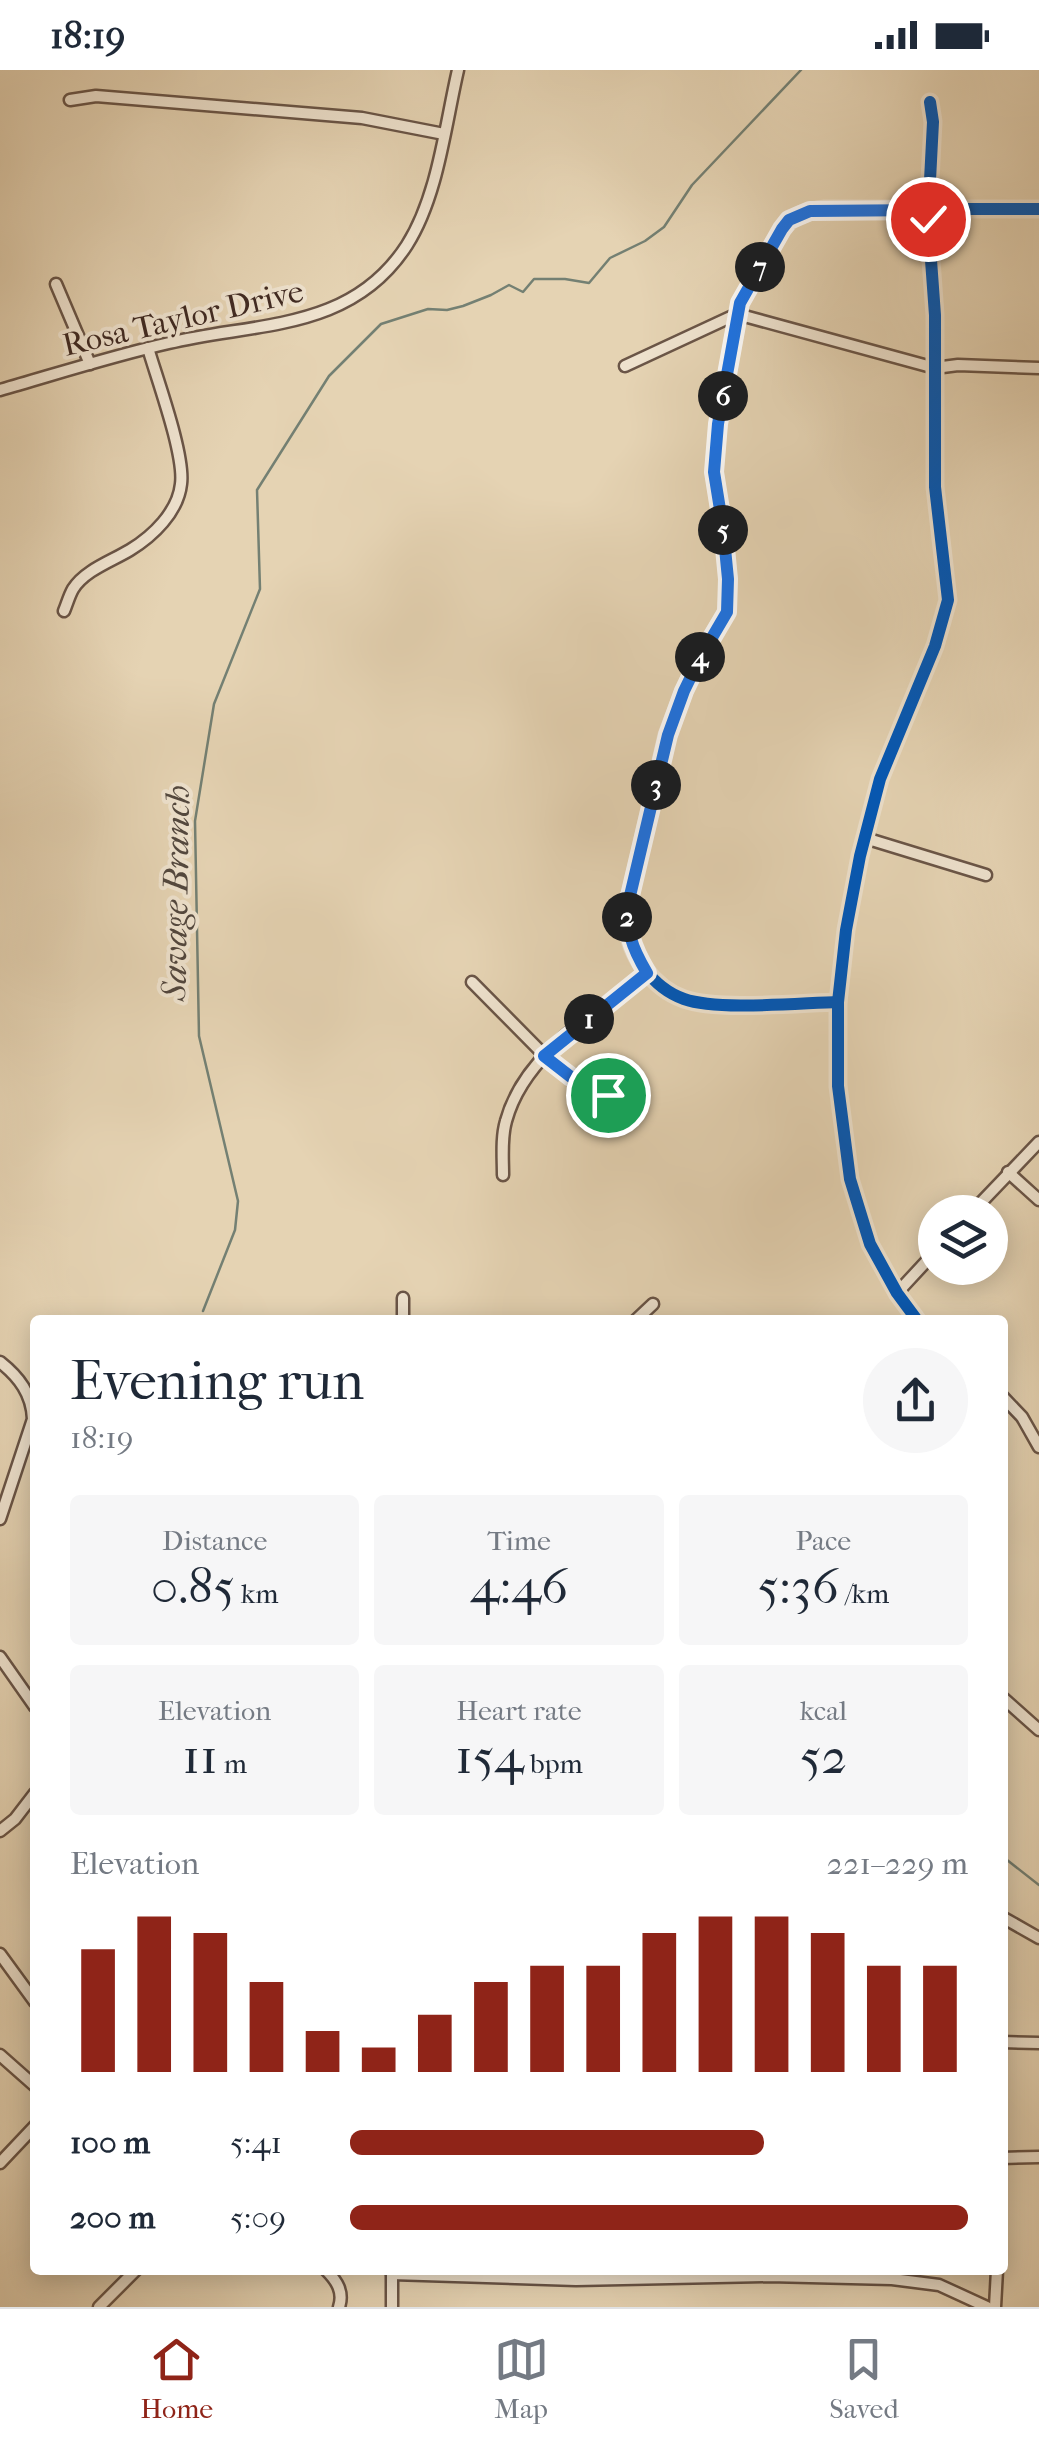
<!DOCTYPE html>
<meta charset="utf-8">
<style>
body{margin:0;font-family:"IM FELL French Canon",serif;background:#f6f6f7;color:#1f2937;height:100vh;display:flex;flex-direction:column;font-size:38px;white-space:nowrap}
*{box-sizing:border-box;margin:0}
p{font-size:32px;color:#747a83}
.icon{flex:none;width:55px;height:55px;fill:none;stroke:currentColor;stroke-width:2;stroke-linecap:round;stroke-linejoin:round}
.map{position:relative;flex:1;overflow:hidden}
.panel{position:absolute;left:30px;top:1245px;width:978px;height:960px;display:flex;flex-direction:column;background:#fff;border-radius:10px;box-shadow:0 5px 25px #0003}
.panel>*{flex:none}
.controls{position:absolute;left:918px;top:1125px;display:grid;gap:20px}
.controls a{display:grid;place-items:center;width:90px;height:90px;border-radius:50%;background:#fff;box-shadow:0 5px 25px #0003;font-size:50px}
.pin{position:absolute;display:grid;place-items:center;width:85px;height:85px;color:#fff;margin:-42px;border:5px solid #fff;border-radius:50%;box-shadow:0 2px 10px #0007}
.km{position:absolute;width:50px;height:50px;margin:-25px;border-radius:50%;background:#222;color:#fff;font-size:28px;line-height:50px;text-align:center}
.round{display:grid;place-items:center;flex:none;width:105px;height:105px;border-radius:52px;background:#f6f6f7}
.summary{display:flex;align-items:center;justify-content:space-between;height:170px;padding:0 40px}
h1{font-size:55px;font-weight:600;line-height:75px}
.stats{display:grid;grid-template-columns:repeat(3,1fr);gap:15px;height:170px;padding:10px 40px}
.stats div{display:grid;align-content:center;border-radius:10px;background:#f6f6f7;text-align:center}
.stats b{font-size:50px;font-weight:600}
.stats small{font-size:28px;font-weight:400}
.stats p{font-size:28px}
.chart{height:280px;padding:20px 40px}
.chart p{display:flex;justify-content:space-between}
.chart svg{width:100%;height:180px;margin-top:10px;stroke:#8f2418;stroke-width:6}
ul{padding:0 40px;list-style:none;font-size:32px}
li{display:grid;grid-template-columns:160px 120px 1fr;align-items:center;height:75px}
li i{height:25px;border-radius:12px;background:#8f2418}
.status{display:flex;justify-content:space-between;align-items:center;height:70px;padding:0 50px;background:#fff;direction:ltr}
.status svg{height:28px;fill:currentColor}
.tabs{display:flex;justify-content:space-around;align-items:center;height:140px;border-top:2px solid #e0e1e3;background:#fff;font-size:28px;color:#747a83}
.tabs a{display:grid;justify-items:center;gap:5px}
.tabs .current{color:#8f2418}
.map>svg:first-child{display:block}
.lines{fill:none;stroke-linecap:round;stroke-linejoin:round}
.stream{stroke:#748073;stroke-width:2.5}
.street-casing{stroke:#6a5547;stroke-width:15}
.street{stroke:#eee2ce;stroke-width:10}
.cycleway-casing{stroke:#eee2ce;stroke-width:19}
.cycleway{stroke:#0057b8;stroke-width:12}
.route-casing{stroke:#fff;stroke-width:20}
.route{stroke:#1a73e8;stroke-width:12}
.labels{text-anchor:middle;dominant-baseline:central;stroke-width:8;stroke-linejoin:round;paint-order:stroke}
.street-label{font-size:32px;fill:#412b23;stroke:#eee2ce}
.water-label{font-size:35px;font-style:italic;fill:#52473e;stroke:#eee2ce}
</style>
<div class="status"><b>18:19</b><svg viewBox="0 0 49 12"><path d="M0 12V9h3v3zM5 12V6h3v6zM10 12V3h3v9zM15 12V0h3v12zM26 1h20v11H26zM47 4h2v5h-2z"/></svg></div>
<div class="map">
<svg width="1039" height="2237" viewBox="0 0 1039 2237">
<rect width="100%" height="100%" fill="#e5d3b3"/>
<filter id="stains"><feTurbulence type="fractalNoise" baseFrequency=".002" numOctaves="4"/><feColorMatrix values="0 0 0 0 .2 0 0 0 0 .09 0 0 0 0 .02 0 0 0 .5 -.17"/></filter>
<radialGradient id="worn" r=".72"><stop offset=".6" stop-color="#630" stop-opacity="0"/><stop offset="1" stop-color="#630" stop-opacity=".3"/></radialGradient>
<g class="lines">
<g class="stream">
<path d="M203 1241 235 1160 238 1131 199 966 195 751 214 634 260 519 257 420 329 306 381 254 428 239 447 240 463 236 491 225 509 215 523 222 534 209H565L589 213 610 188 645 171 664 157 692 115 801 0"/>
<path d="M1002 1786 1039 1815"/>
</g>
<g class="street-casing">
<g id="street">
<path d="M70 30 96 26 362 48 444 64"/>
<path d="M56 214 90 294"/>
<path d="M737 244 935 298 958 295 1039 298"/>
<path d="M625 296 737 244"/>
<path d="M0 320C56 304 112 286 169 273 256 252 351 262 407 175 438 126 445 56 458 0"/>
<path d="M64 541C67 534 69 526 73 519 85 500 112 491 130 480 153 466 178 442 181 414 185 385 157 309 148 278"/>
<path d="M865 768 986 805"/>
<path d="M472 912 558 999 588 1017 630 1030"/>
<path d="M838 932C799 933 718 941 684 929 653 918 629 885 627 853 626 845 628 837 629 830L667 665 684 621 699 588 727 542 728 509 723 459 714 402 718 354 740 233 782 159C794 144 807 141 825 139H1039"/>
<path d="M1008 1102 1039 1130"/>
<path d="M503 1105C503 1088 501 1068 506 1051 524 984 595 943 647 903"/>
<path d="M972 1142 1039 1072"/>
<path d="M897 1223 935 1182"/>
<path d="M403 1250V1228"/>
<path d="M636 1250 653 1234"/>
<path d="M917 1250 897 1223 870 1174 850 1109 838 1016V932L846 860 860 786 880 709 935 576 948 530 935 417V245L928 149 933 52 930 32"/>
<path d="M0 1292C19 1307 32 1324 33 1349L0 1449"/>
<path d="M1002 1326 1022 1347 1039 1377"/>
<path d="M0 1587 35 1637"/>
<path d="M1002 1627 1039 1660"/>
<path d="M0 1761 15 1749 35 1723"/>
<path d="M1002 1847 1039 1868"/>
<path d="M0 1884 35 1932"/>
<path d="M1002 1972 1039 1973"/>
<path d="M0 1985 35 2016"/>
<path d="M1002 2088 1039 2087"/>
<path d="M0 2093 35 2056"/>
<path d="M326 2200C337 2211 344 2222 339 2237"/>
<path d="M392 2204 576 2210 769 2206 892 2209 939 2215 987 2237"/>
<path d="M99 2237 136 2200"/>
<path d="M392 2237V2200"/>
<path d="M995 2237 997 2200"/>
</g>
</g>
<use href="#street" class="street"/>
<g class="cycleway-casing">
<g id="cycleway">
<path d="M838 932C799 933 718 941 684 929 653 918 629 885 627 853 626 845 628 837 629 830L667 665 684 621 699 588 727 542 728 509 723 459 714 402 718 354 740 233 782 159C794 144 807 141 825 139H1039"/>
<path d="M917 1250 897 1223 870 1174 850 1109 838 1016V932L846 860 860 786 880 709 935 576 948 530 935 417V245L928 149 933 52 930 32"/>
</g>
</g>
<use href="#cycleway" class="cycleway"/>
</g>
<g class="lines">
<g class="route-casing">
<path id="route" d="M608 1025 571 1007 544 986 647 903C631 876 626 861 629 830L668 665 684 621 700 588 727 542 728 509 723 458 714 402 718 354 740 233 782 159 789 150 810 141 928 140V149"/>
</g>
<use href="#route" class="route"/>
</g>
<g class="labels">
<g class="street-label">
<text transform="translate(183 248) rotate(-13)">Rosa Taylor Drive</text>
</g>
<g class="water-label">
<text transform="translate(176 823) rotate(-89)">Savage Branch</text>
</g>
</g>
<rect width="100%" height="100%" filter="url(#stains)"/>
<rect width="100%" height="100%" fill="url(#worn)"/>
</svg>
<div class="controls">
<a><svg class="icon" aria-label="layers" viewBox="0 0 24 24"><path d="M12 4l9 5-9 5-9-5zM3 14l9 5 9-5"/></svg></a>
</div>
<div class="pin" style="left:608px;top:1025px;background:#1e9e55"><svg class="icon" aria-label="arrive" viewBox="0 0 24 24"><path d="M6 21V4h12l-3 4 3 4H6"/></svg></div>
<div class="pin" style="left:928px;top:149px;background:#d93025"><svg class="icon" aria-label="check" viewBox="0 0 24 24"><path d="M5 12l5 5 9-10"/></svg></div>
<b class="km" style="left:589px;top:949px">1</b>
<b class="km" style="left:627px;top:847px">2</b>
<b class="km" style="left:656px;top:715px">3</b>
<b class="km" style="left:700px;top:587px">4</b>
<b class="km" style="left:723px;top:460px">5</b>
<b class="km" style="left:723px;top:326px">6</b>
<b class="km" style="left:760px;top:197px">7</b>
<section class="panel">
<div class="summary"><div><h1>Evening run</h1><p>18:19</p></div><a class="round"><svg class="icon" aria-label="share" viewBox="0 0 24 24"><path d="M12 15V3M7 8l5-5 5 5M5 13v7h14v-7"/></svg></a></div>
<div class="stats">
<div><p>Distance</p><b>0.85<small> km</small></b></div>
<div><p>Time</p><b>4:46</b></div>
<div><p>Pace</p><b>5:36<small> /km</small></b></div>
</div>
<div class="stats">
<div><p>Elevation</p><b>11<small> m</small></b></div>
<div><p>Heart rate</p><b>154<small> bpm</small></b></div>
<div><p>kcal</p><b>52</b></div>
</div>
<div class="chart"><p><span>Elevation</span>221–229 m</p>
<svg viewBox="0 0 160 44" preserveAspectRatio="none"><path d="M5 44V14M15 44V6M25 44V10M35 44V22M45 44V34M55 44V38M65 44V30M75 44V22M85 44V18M95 44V18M105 44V10M115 44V6M125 44V6M135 44V10M145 44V18M155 44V18"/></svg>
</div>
<ul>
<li><b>100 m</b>5:41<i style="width:67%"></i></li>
<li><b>200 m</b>5:09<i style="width:100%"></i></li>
</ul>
</section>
</div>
<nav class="tabs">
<a class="current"><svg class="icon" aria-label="home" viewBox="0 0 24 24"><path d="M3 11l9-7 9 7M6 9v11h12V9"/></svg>Home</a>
<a><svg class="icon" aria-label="map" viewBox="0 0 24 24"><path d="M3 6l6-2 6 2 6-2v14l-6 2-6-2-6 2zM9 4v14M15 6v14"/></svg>Map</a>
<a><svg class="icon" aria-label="saved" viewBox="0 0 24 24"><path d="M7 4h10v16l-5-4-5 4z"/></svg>Saved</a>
</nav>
